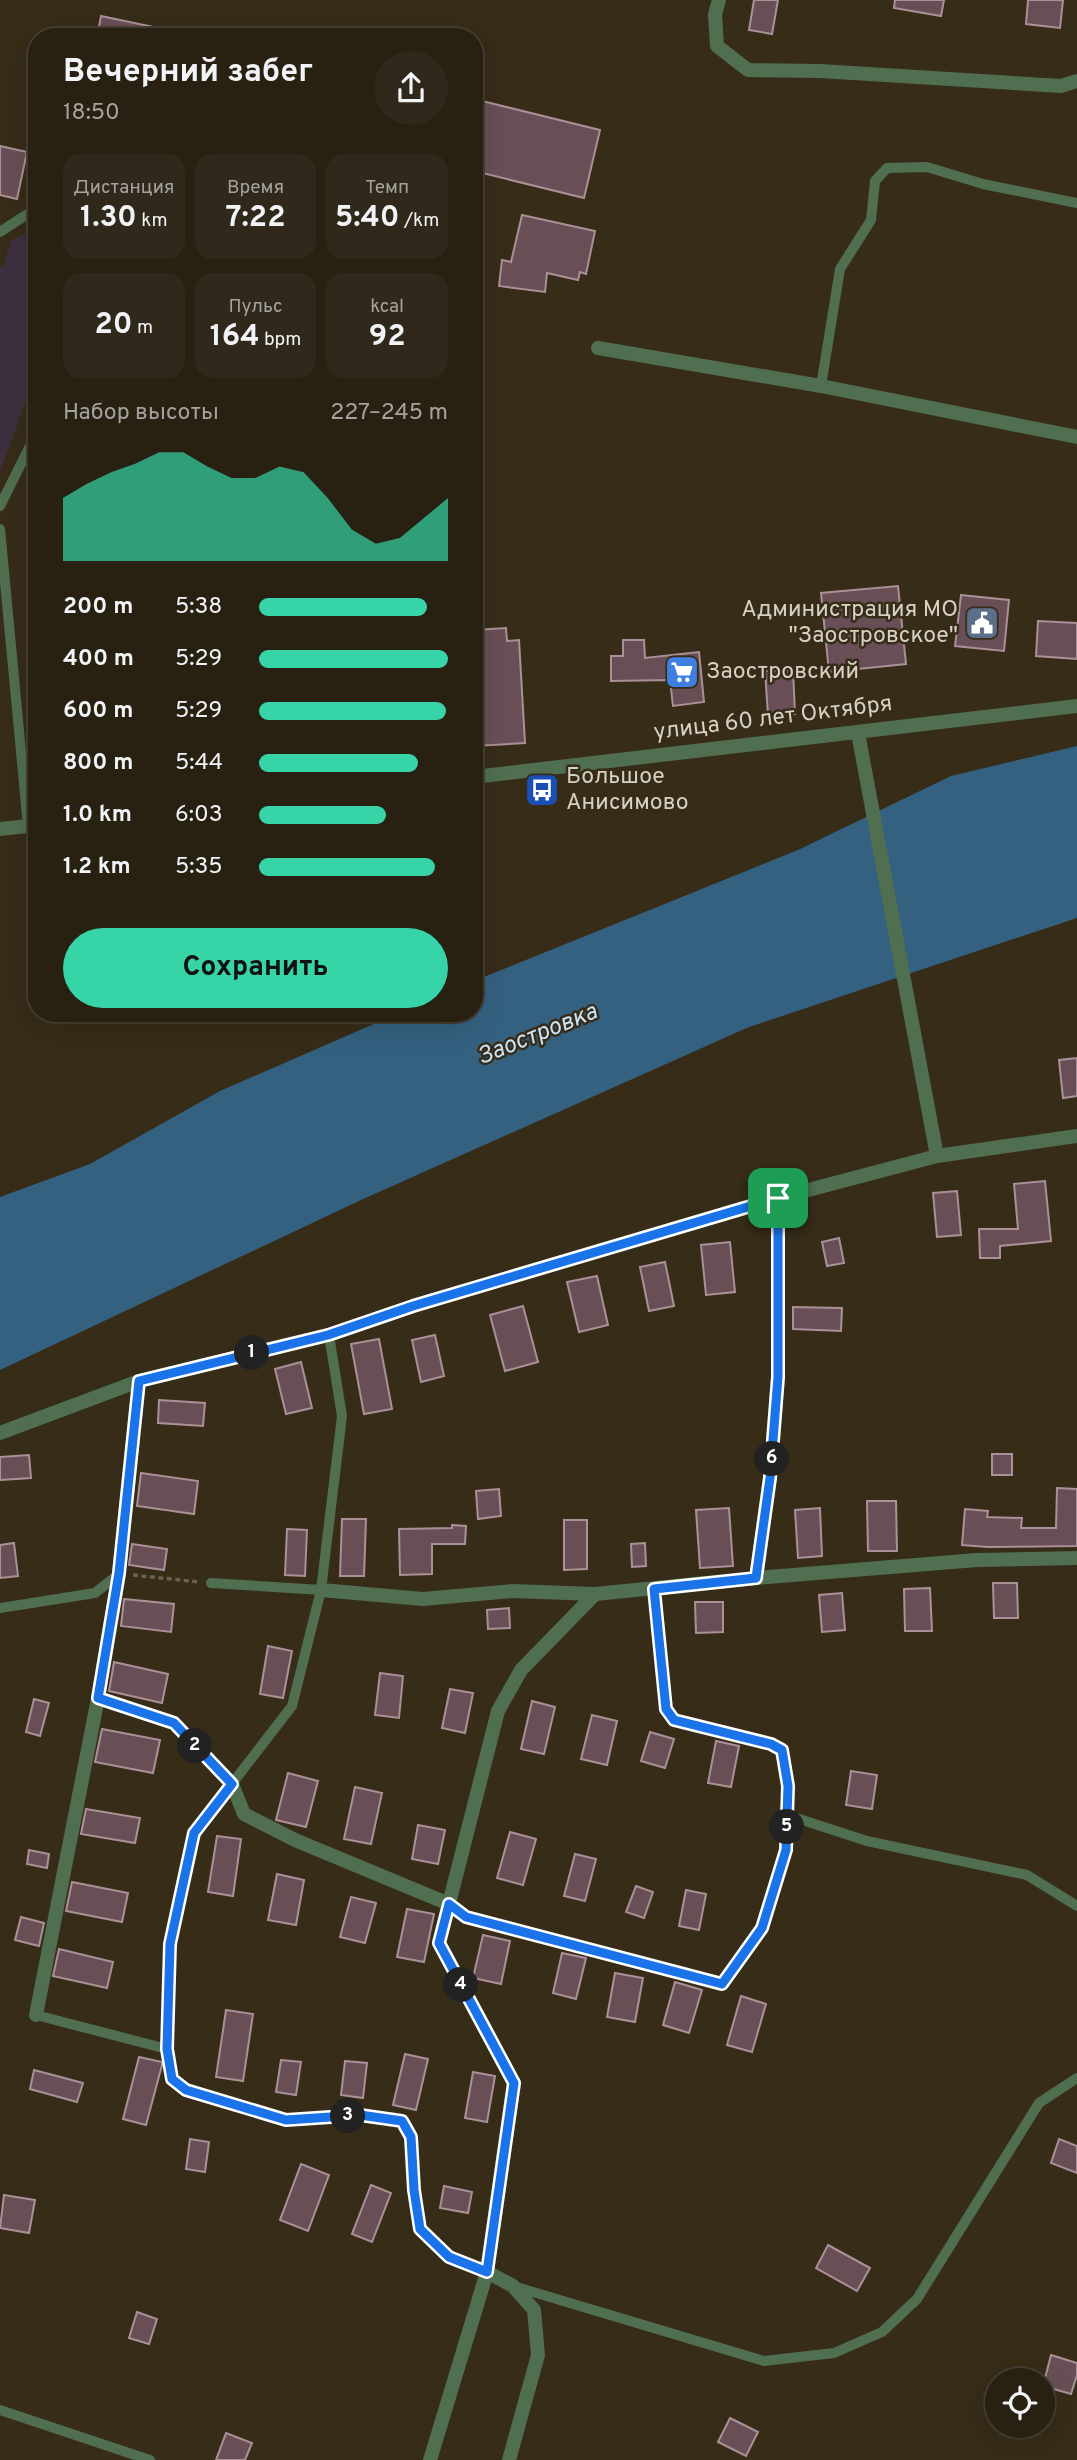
<!DOCTYPE html>
<html lang="ru">
<meta charset="utf-8">
<style>
body{margin:0;font-family:Overpass,sans-serif;background:#30291b;color:#f1f3f6;height:100vh;display:flex;flex-direction:column;font-size:26px;white-space:nowrap}
*{box-sizing:border-box;margin:0}
p{font-size:23px;color:#a5a39f}
.icon{flex:none;width:38px;height:38px;fill:none;stroke:currentColor;stroke-width:2;stroke-linecap:round;stroke-linejoin:round}
.map{position:relative;flex:1;overflow:hidden}
.sheet{position:absolute;left:28px;top:28px;width:455px;height:994px;display:flex;flex-direction:column;background:#282112;border-radius:28px;box-shadow:0 7px 28px #0002,0 0 0 2px #443e32}
.sheet>*{flex:none}
.controls{position:absolute;left:985px;top:2368px;display:grid;gap:14px}
.controls a{display:grid;place-items:center;width:70px;height:70px;border-radius:50%;background:#282112;box-shadow:0 7px 28px #0002,0 0 0 2px #443e32;font-size:35px}
.pin{position:absolute;display:grid;place-items:center;width:60px;height:60px;color:#fff;margin:-30px;border-radius:14px;box-shadow:0 4px 10px #0006}
.km{position:absolute;width:35px;height:35px;margin:-18px;border-radius:50%;background:#222;color:#fff;font-size:19px;line-height:35px;text-align:center}
.round{display:grid;place-items:center;flex:none;width:74px;height:74px;border-radius:37px;background:#30291b}
.headline{display:flex;align-items:center;justify-content:space-between;height:119px;padding:0 35px}
h1{font-size:32px;font-weight:700;line-height:52px}
.metrics{display:grid;grid-template-columns:repeat(3,1fr);gap:10px;height:119px;padding:7px 35px}
.metrics div{display:grid;align-content:center;border-radius:18px;background:#30291b;text-align:center}
.metrics b{font-size:30px;font-weight:700}
.metrics small{font-size:19px;font-weight:400}
.metrics p{font-size:19px}
.chart{height:196px;padding:14px 35px}
.chart p{display:flex;justify-content:space-between}
.chart svg{width:100%;height:126px;margin-top:7px;fill:#36d4a7;opacity:.7}
.button{display:flex;gap:14px;margin-top:auto;padding:14px 35px}
.button a{flex:1;height:80px;border-radius:42px;background:#36d4a7;color:#111;font-size:28px;font-weight:700;line-height:80px;text-align:center}
ul{padding:0 35px;list-style:none;font-size:23px}
li{display:grid;grid-template-columns:112px 84px 1fr;align-items:center;height:52px}
li i{height:18px;border-radius:9px;background:#36d4a7}
.map>svg:first-child{display:block}
.education{fill:#3d303e}
.water{fill:#356180}
.building{fill:#684f56;stroke:#ac9098;stroke-width:2}
.lines{fill:none;stroke-linecap:round;stroke-linejoin:round}
.path{stroke:#69604e;stroke-width:3.5;stroke-dasharray:5 3.5;stroke-linecap:butt}
.service{stroke:#506e50;stroke-width:10}
.minor{stroke:#506e50;stroke-width:14}
.tertiary{stroke:#506e50;stroke-width:14}
.route-casing{stroke:#fff;stroke-width:14}
.route{stroke:#1a73e8;stroke-width:9}
.labels{text-anchor:middle;dominant-baseline:central;stroke-width:5;stroke-linejoin:round;paint-order:stroke}
.poi-label{font-size:23px;fill:#d7d1c4;stroke:#362c18;text-anchor:start}
.street-label{font-size:23px;fill:#d7d1c4;stroke:#362c18}
.water-label{font-size:24px;font-style:italic;fill:#cae5fa;stroke:#362c18}
</style>
<div class="map">
<svg width="1077" height="2460" viewBox="0 0 1077 2460">
<rect width="100%" height="100%" fill="#362c18"/>
<path class="education" d="M37 228V371L0 472V266L3 267 11 241Z"/>
<path class="water" d="M1077 746V918L749 1027 361 1200 0 1370V1197L90 1164 220 1091 399 1013H474V981L798 850 951 776Z"/>
<g class="building">
<path d="M754 0H778L772 34 749 30Z"/>
<path d="M895 0H944L941 16 894 8Z"/>
<path d="M1028 0H1063L1060 28 1026 24Z"/>
<path d="M101 16 168 30V37H97Z"/>
<path d="M474 99 600 130 584 198 474 171Z"/>
<path d="M0 146 27 152 17 199 0 195Z"/>
<path d="M522 215 595 231 586 274 580 272 578 280 547 273 545 292 499 286 502 260 511 262Z"/>
<path d="M898 586 906 664 829 672 821 593Z"/>
<path d="M961 595 1009 600 1004 651 955 646Z"/>
<path d="M1038 621 1077 623V659L1036 656Z"/>
<path d="M506 628 507 641 519 640 525 743 474 746V630Z"/>
<path d="M623 640H644L645 658 699 652 704 702 673 706 670 680 611 681V656H623Z"/>
<path d="M793 670 795 714 768 715 765 671Z"/>
<path d="M1077 1058V1096L1063 1098 1059 1060Z"/>
<path d="M1045 1181 1051 1241 1000 1246V1258H980L979 1229H1018L1014 1184Z"/>
<path d="M957 1191 961 1235 937 1237 933 1193Z"/>
<path d="M839 1238 844 1263 827 1266 822 1242Z"/>
<path d="M730 1242 735 1292 706 1295 701 1245Z"/>
<path d="M665 1262 674 1306 649 1311 640 1267Z"/>
<path d="M597 1276 608 1325 579 1332 567 1282Z"/>
<path d="M523 1306 538 1362 505 1371 490 1315Z"/>
<path d="M793 1307 842 1308 841 1331 793 1329Z"/>
<path d="M435 1335 444 1376 421 1382 412 1340Z"/>
<path d="M379 1339 392 1409 364 1414 351 1344Z"/>
<path d="M301 1362 312 1408 286 1414 275 1369Z"/>
<path d="M159 1400 205 1403 203 1426 158 1423Z"/>
<rect x="992" y="1454" width="20" height="21"/>
<path d="M29 1455 31 1478 0 1480V1457Z"/>
<path d="M141 1473 198 1481 194 1514 137 1506Z"/>
<path d="M1057 1488 1077 1489V1546L988 1547 962 1545 965 1509 988 1511 987 1517 1022 1518 1021 1528H1056Z"/>
<path d="M499 1489 501 1516 478 1519 476 1491Z"/>
<path d="M867 1501H896L897 1551H868Z"/>
<path d="M729 1508 733 1566 700 1568 696 1510Z"/>
<path d="M820 1508 822 1556 798 1558 795 1510Z"/>
<path d="M342 1519H366L364 1576H340Z"/>
<path d="M564 1520H587V1569L564 1570Z"/>
<path d="M452 1525 466 1526 465 1544H432V1574L400 1575 399 1529 452 1528Z"/>
<path d="M287 1529 307 1530 305 1576 285 1575Z"/>
<path d="M14 1543 18 1576 0 1578V1545Z"/>
<path d="M645 1543 646 1566 632 1567 631 1544Z"/>
<path d="M132 1544 167 1549 164 1570 129 1565Z"/>
<path d="M993 1583H1017L1018 1618H994Z"/>
<path d="M930 1588 932 1631H905L904 1589Z"/>
<path d="M842 1593 845 1630 822 1632 819 1595Z"/>
<path d="M124 1599 174 1604 171 1632 121 1626Z"/>
<path d="M695 1602H723V1632L696 1633Z"/>
<path d="M509 1608 510 1628 488 1629 487 1610Z"/>
<path d="M268 1646 292 1651 283 1698 260 1694Z"/>
<path d="M114 1662 168 1674 162 1703 109 1691Z"/>
<path d="M380 1673 403 1676 399 1718 375 1715Z"/>
<path d="M450 1689 473 1693 465 1733 442 1728Z"/>
<path d="M34 1699 49 1703 40 1736 26 1732Z"/>
<path d="M532 1701 555 1707 544 1754 521 1749Z"/>
<path d="M592 1715 617 1721 607 1765 581 1759Z"/>
<path d="M102 1729 160 1740 153 1773 95 1762Z"/>
<path d="M650 1732 674 1739 665 1768 641 1761Z"/>
<path d="M716 1741 739 1746 731 1787 708 1783Z"/>
<path d="M851 1771 877 1775 872 1809 846 1805Z"/>
<path d="M288 1773 318 1781 306 1827 276 1820Z"/>
<path d="M355 1787 382 1793 371 1844 344 1839Z"/>
<path d="M86 1809 140 1818 135 1843 81 1834Z"/>
<path d="M418 1825 445 1830 438 1864 412 1859Z"/>
<path d="M510 1832 536 1839 523 1885 497 1878Z"/>
<path d="M217 1836 241 1839 233 1896 208 1892Z"/>
<path d="M29 1850 49 1854 47 1868 27 1864Z"/>
<path d="M575 1854 596 1859 585 1901 564 1896Z"/>
<path d="M277 1874 304 1880 296 1925 268 1920Z"/>
<path d="M72 1882 128 1893 122 1922 66 1911Z"/>
<path d="M636 1886 653 1892 644 1918 626 1912Z"/>
<path d="M686 1890 706 1894 699 1930 679 1926Z"/>
<path d="M351 1897 376 1903 365 1943 340 1937Z"/>
<path d="M407 1909 434 1914 424 1962 397 1957Z"/>
<path d="M21 1917 44 1923 39 1946 15 1940Z"/>
<path d="M483 1935 510 1941 501 1984 473 1978Z"/>
<path d="M59 1949 113 1962 107 1988 53 1976Z"/>
<path d="M562 1953 586 1958 576 1999 553 1993Z"/>
<path d="M615 1973 643 1978 635 2022 607 2017Z"/>
<path d="M675 1982 702 1990 689 2033 663 2025Z"/>
<path d="M741 1996 766 2004 752 2052 727 2045Z"/>
<path d="M226 2010 253 2014 243 2081 216 2077Z"/>
<path d="M405 2054 428 2059 416 2110 393 2105Z"/>
<path d="M139 2057 162 2062V2065L146 2125 123 2119Z"/>
<path d="M281 2060 301 2062 296 2095 276 2092Z"/>
<path d="M345 2061 367 2063 363 2098 341 2095Z"/>
<path d="M34 2070 83 2083 77 2102 30 2089Z"/>
<path d="M473 2072 495 2076 487 2122 465 2118Z"/>
<path d="M190 2139 209 2142 205 2172 186 2169Z"/>
<path d="M1059 2139 1077 2146V2173L1051 2163Z"/>
<path d="M301 2164 329 2175 308 2231 280 2220Z"/>
<path d="M371 2185 391 2193 372 2242 352 2234Z"/>
<path d="M444 2186 472 2192 468 2213 440 2208Z"/>
<path d="M4 2195 35 2200 29 2233 0 2228Z"/>
<path d="M828 2245 870 2268 857 2291 816 2268Z"/>
<path d="M137 2312 157 2319 149 2344 129 2338Z"/>
<path d="M1051 2355 1077 2363V2375L1071 2394 1043 2386Z"/>
<path d="M730 2418 758 2432 746 2456 718 2442Z"/>
<path d="M226 2433 252 2443 245 2460H216Z"/>
</g>
<g class="lines">
<path class="path" d="M133 1575 199 1582"/>
<g class="service">
<path d="M0 232 26 215 37 217"/>
<path d="M821 386 840 269 871 220 875 181 887 168 927 167 983 184 1077 203"/>
<path d="M0 506 37 432"/>
<path d="M0 529 28 826"/>
<path d="M211 1583 321 1590"/>
<path d="M654 1589 666 1709 674 1720 771 1743 783 1750 788 1785 786 1850 762 1928 722 1984"/>
<path d="M0 1608 95 1593 119 1574"/>
<path d="M787 1815 867 1841 1027 1875 1077 1906"/>
<path d="M36 2015 167 2049 170 1944 194 1833 292 1706 321 1590 342 1416 329 1335"/>
<path d="M167 2049 172 2079 186 2090 286 2120 360 2115 402 2121 411 2137 414 2190 420 2229 449 2257 487 2272"/>
<path d="M513 2286 764 2361 834 2353 882 2332 917 2299 1039 2103 1077 2078"/>
<path d="M0 2410 150 2460"/>
</g>
<g class="minor">
<path d="M719 0 715 14 717 46 748 70 820 71 1061 86 1077 81"/>
<path d="M598 348 821 386 1077 437"/>
<path d="M937 1156 1077 1136"/>
<path d="M756 1578 977 1560 1077 1558"/>
<path d="M321 1590 423 1599 512 1591 595 1594"/>
<path d="M98 1698 174 1723 232 1784 244 1814 295 1840 449 1904 466 1917 722 1984"/>
<path d="M36 2015 98 1698 119 1573 139 1381"/>
<path d="M487 2272 513 2286 534 2310 538 2355 509 2460"/>
<path d="M430 2460 487 2272 514 2083 439 1943 498 1711 521 1670 595 1594 756 1578 770 1478 778 1377V1198"/>
</g>
<g class="tertiary">
<path d="M474 777 1077 706"/>
<path d="M0 829 37 825"/>
<path d="M0 1433 139 1381 329 1335 413 1306 778 1198 937 1156 858 733"/>
</g>
</g>
<g class="lines">
<g class="route-casing">
<path id="route" d="M778 1198V1377L770 1478 756 1578 654 1589 666 1709 674 1720 771 1744 782 1750 788 1786 786 1850 762 1928 722 1984 466 1917 449 1904 439 1943 514 2083 487 2272 449 2257 420 2229 414 2190 411 2137 402 2121 360 2115 286 2120 186 2090 172 2079 167 2049 170 1944 194 1833 232 1784 174 1723 98 1698 119 1573 139 1381 328 1335 413 1306Z"/>
</g>
<use href="#route" class="route"/>
</g>
<defs>
<g id="civic-square" transform="scale(1.75)"><rect x="-9" y="-9" width="18" height="18" rx="4" fill="#5c6f8a" stroke="#362c18"/><path d="M-.6-6.5H3V-4.5H.6V-3L4-1V1h2V6H-6V1h2V-1L-.6-3ZM-1.2 2.5V6h2.4V2.5Z" fill="#fff"/></g>
<g id="supermarket-square" transform="scale(1.75)"><rect x="-9" y="-9" width="18" height="18" rx="4" fill="#3f7fe0" stroke="#362c18"/><path d="M-6-5.5h2.5l.6 2H6L4.5 2H-2.5L-4.4-4H-6ZM-1.5 3.2a1.3 1.3 0 1 0 .1 0ZM3 3.2a1.3 1.3 0 1 0 .1 0Z" fill="#fff"/></g>
<g id="bus-square" transform="scale(1.75)"><rect x="-9" y="-9" width="18" height="18" rx="4" fill="#1a4fb4" stroke="#362c18"/><path d="M-5-6H5V4H4V6H2V4H-2V6H-4V4H-5ZM-3.5-4V0h7V-4ZM-3.5 1.2v1.5H-2V1.2ZM2 1.2v1.5H3.5V1.2Z" fill="#fff"/></g>
</defs>
<g fill-rule="evenodd">
<use href="#civic-square" x="982" y="623"/>
<use href="#supermarket-square" x="682" y="672"/>
<use href="#bus-square" x="542" y="790"/>
</g>
<g class="labels">
<g class="poi-label">
<text x="958" y="610" text-anchor="end">Администрация МО<tspan x="958" dy="26">"Заостровское"</tspan></text>
<text x="706" y="672">Заостровский</text>
<text x="566" y="777">Большое<tspan x="566" dy="26">Анисимово</tspan></text>
</g>
<g class="street-label">
<text transform="translate(773 719) rotate(-7)">улица 60 лет Октября</text>
</g>
<g class="water-label">
<text transform="translate(538 1035) rotate(-22)">Заостровка</text>
</g>
</g>
</svg>
<div class="controls">
<a><svg class="icon" aria-label="locate" viewBox="0 0 24 24"><circle cx="12" cy="12" r="6"/><path d="M12 2v4M12 18v4M2 12h4M18 12h4"/></svg></a>
</div>
<div class="pin" style="left:778px;top:1198px;background:#1e9e55"><svg class="icon" aria-label="arrive" viewBox="0 0 24 24"><path d="M6 21V4h12l-3 4 3 4H6"/></svg></div>
<b class="km" style="left:252px;top:1353px">1</b>
<b class="km" style="left:195px;top:1746px">2</b>
<b class="km" style="left:348px;top:2116px">3</b>
<b class="km" style="left:461px;top:1985px">4</b>
<b class="km" style="left:787px;top:1827px">5</b>
<b class="km" style="left:772px;top:1459px">6</b>
<section class="sheet">
<div class="headline"><div><h1>Вечерний забег</h1><p>18:50</p></div><a class="round"><svg class="icon" aria-label="share" viewBox="0 0 24 24"><path d="M12 15V3M7 8l5-5 5 5M5 13v7h14v-7"/></svg></a></div>
<div class="metrics">
<div><p>Дистанция</p><b>1.30<small> km</small></b></div>
<div><p>Время</p><b>7:22</b></div>
<div><p>Темп</p><b>5:40<small> /km</small></b></div>
</div>
<div class="metrics">
<div><b>20<small> m</small></b></div>
<div><p>Пульс</p><b>164<small> bpm</small></b></div>
<div><p>kcal</p><b>92</b></div>
</div>
<div class="chart"><p><span>Набор высоты</span>227–245 m</p>
<svg viewBox="0 0 160 44" preserveAspectRatio="none"><path d="M0 44V22L10 17L20 13L30 10L40 6L50 6L60 11L70 15L80 15L90 11L100 13L110 22L120 33L130 38L140 36L150 29L160 22V44z"/></svg>
</div>
<ul>
<li><b>200 m</b>5:38<i style="width:89%"></i></li>
<li><b>400 m</b>5:29<i style="width:100%"></i></li>
<li><b>600 m</b>5:29<i style="width:99%"></i></li>
<li><b>800 m</b>5:44<i style="width:84%"></i></li>
<li><b>1.0 km</b>6:03<i style="width:67%"></i></li>
<li><b>1.2 km</b>5:35<i style="width:93%"></i></li>
</ul>
<div class="button"><a>Сохранить</a></div>
</section>
</div>
